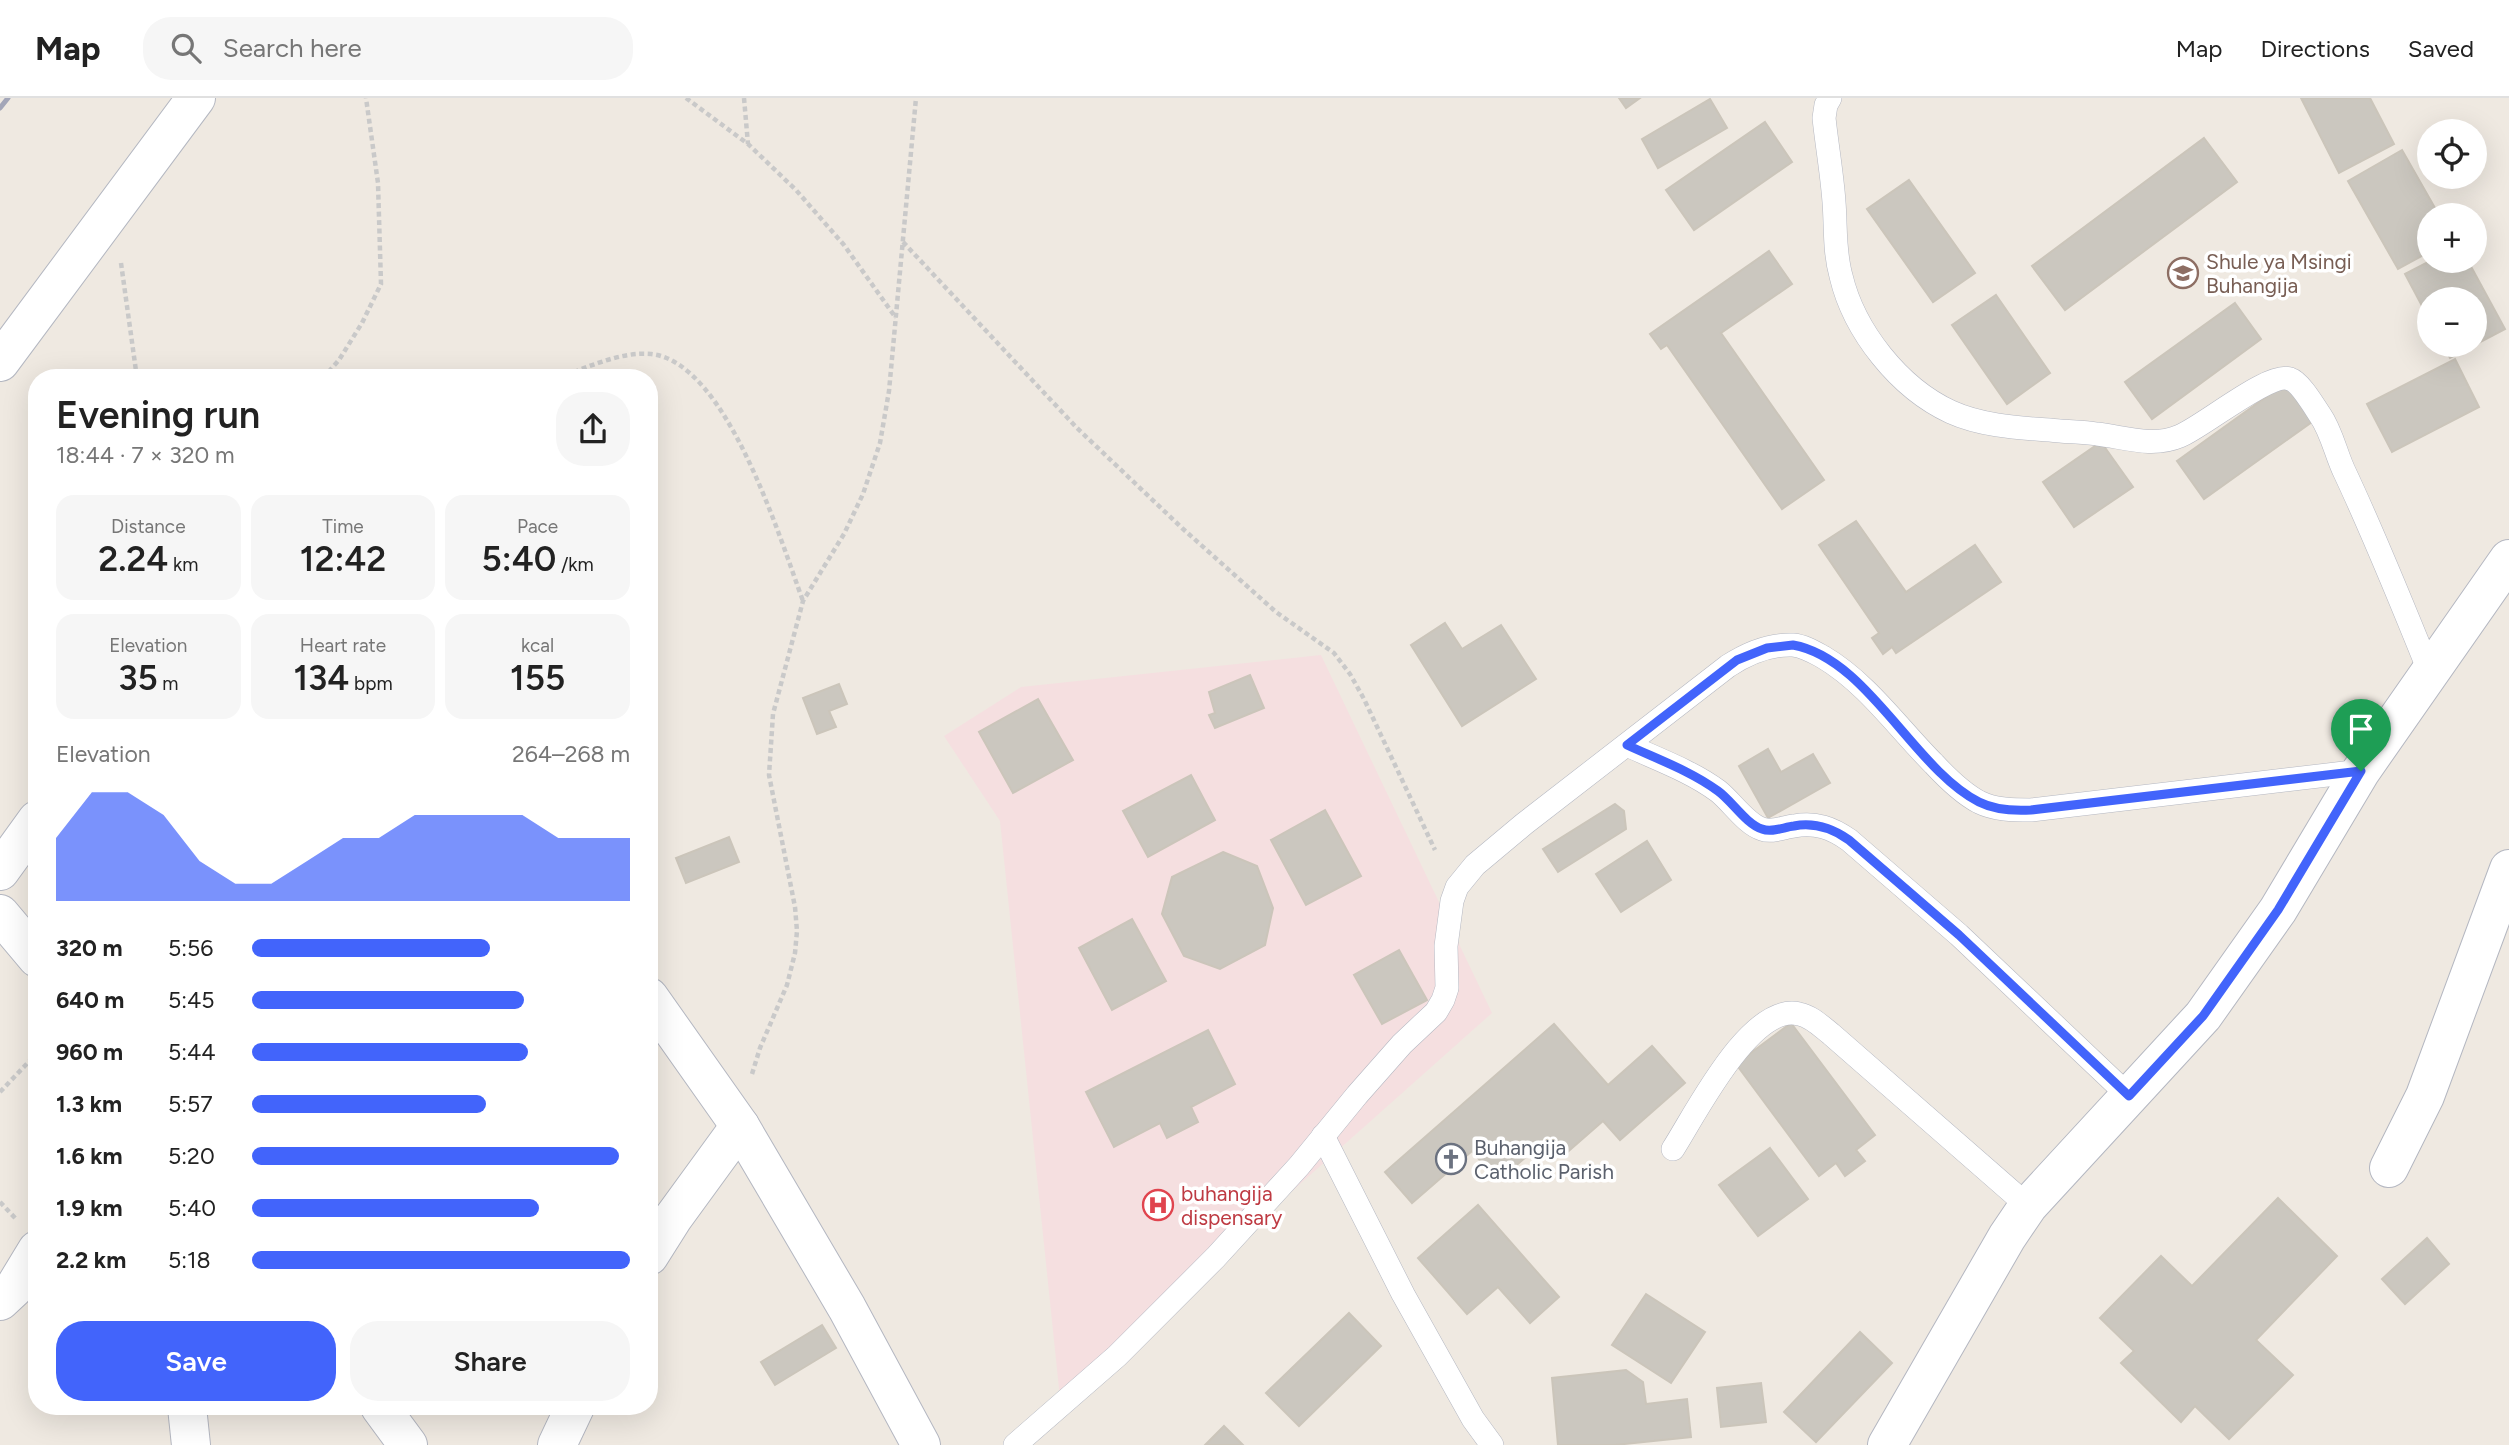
<!DOCTYPE html>
<meta charset="utf-8">
<style>
body{margin:0;font-family:Figtree,sans-serif;background:#f6f6f6;color:#222;height:100vh;display:flex;flex-direction:column;font-size:26px;white-space:nowrap}
*{box-sizing:border-box;margin:0}
p{font-size:23px;color:#767676}
.icon{flex:none;width:38px;height:38px;fill:none;stroke:currentColor;stroke-width:2;stroke-linecap:round;stroke-linejoin:round}
.map{position:relative;flex:1;overflow:hidden}
.sheet{position:absolute;left:28px;top:271px;width:630px;height:1046px;display:flex;flex-direction:column;background:#fff;border-radius:28px;box-shadow:0 7px 28px #0002}
.sheet>*{flex:none}
.tools{position:absolute;left:2417px;top:21px;display:grid;gap:14px}
.tools a{display:grid;place-items:center;width:70px;height:70px;border-radius:50%;background:#fff;box-shadow:0 7px 28px #0002;font-size:35px}
.pin{position:absolute;display:grid;place-items:center;width:60px;height:60px;color:#fff;margin:-72px -30px;border-radius:50% 50% 50% 0;rotate:-45deg;box-shadow:0 0 7px #0007}
.pin .icon{rotate:45deg}
.round{display:grid;place-items:center;flex:none;width:74px;height:74px;border-radius:28px;background:#f6f6f6}
.headline{display:flex;align-items:center;justify-content:space-between;height:119px;padding:0 28px}
h1{font-size:38px;font-weight:600;line-height:52px}
.stats{display:grid;grid-template-columns:repeat(3,1fr);gap:10px;height:119px;padding:7px 28px}
.stats div{display:grid;align-content:center;border-radius:18px;background:#f6f6f6;text-align:center}
.stats b{font-size:35px;font-weight:600}
.stats small{font-size:19px;font-weight:400}
.stats p{font-size:19px}
.chart{height:196px;padding:14px 28px}
.chart p{display:flex;justify-content:space-between}
.chart svg{width:100%;height:126px;margin-top:7px;fill:#4264fb;opacity:.7}
.action{display:flex;gap:14px;margin-top:auto;padding:14px 28px}
.action a{flex:1;height:80px;border-radius:28px;background:#4264fb;color:#fff;font-size:28px;font-weight:600;line-height:80px;text-align:center}
.action a+a{background:#f6f6f6;color:#222}
ul{padding:0 28px;list-style:none;font-size:23px}
li{display:grid;grid-template-columns:112px 84px 1fr;align-items:center;height:52px}
li i{height:18px;border-radius:9px;background:#4264fb}
header{display:flex;align-items:center;gap:42px;box-sizing:border-box;height:98px;padding:0 35px;background:#fff;border-bottom:2px solid #e0e0e0}
header strong{font-size:33px}
nav{display:flex;gap:38px;margin-inline-start:auto;font-size:24px}
.search{width:490px;height:63px;background:#f6f6f6;display:flex;align-items:center;gap:18px;box-sizing:border-box;padding:0 24px;border-radius:28px;color:#767676;font-size:26px}
.map>svg:first-child{display:block}
.medical{fill:#f5dfe0}
.building{fill:#cbc7bf;stroke:#cbc5ba;stroke-width:2}
.lines{fill:none;stroke-linecap:round;stroke-linejoin:round}
.service-casing{stroke:#b4b7c1;stroke-width:24}
.minor-casing{stroke:#b4b7c1;stroke-width:40}
.path{stroke:#c9c9c9;stroke-width:4.5;stroke-dasharray:5 3.5;stroke-linecap:butt}
.service{stroke:#fff;stroke-width:23}
.minor{stroke:#fff;stroke-width:38}
.rail{stroke:#a3a6b8;stroke-width:5}
.route-casing{stroke:#fff;stroke-width:14}
.route{stroke:#4264fb;stroke-width:9}
.labels{text-anchor:middle;dominant-baseline:central;stroke-width:7;stroke-linejoin:round;paint-order:stroke}
.education-label{font-size:21px;fill:#785e54;stroke:#fff;text-anchor:start}
.worship-label{font-size:21px;fill:#5b616d;stroke:#fff;text-anchor:start}
.health-label{font-size:21px;fill:#be3a42;stroke:#fff;text-anchor:start}
</style>
<header>
<strong>Map</strong>
<div class="search"><svg class="icon" aria-label="search" viewBox="0 0 24 24"><circle cx="10" cy="10" r="6"/><path d="M15 15l6 6"/></svg>Search here</div>
<nav><a>Map</a><a>Directions</a><a>Saved</a></nav>
</header>
<div class="map">
<svg width="2509" height="1347" viewBox="0 0 2509 1347">
<rect width="100%" height="100%" fill="#efe9e1"/>
<path class="medical" d="M1321 557 1492 915 1060 1300 1000 723 944 638 1021 589Z"/>
<g class="building">
<path d="M1619 0H1640L1626 10Z"/>
<path d="M2301 0H2370L2394 46 2339 75Z"/>
<path d="M1710 1 1727 30 1658 70 1642 41Z"/>
<path d="M1765 24 1792 64 1694 132 1666 92Z"/>
<path d="M2204 40 2237 84 2065 212 2032 168Z"/>
<path d="M2402 52 2439 117H2429V154L2398 171 2348 83Z"/>
<path d="M1909 82 1975 175 1933 204 1867 111Z"/>
<path d="M1769 153 1792 186 1721 235 1824 382 1782 411 1667 247 1661 251 1650 236Z"/>
<path d="M2430 163H2468L2505 231 2450 260 2443 247H2474V201H2429V221L2405 176Z"/>
<path d="M1996 197 2050 275 2007 306 1952 227Z"/>
<path d="M2235 205 2261 241 2152 321 2125 284Z"/>
<path d="M2455 261 2479 309 2392 354 2367 306Z"/>
<path d="M2291 281 2319 319 2204 401 2177 363Z"/>
<path d="M2101 344 2133 389 2074 429 2043 384Z"/>
<path d="M1856 423 1906 494 1975 447 2001 484 1896 555 1892 549 1883 556 1872 540 1879 535 1819 447Z"/>
<path d="M1445 525 1462 551 1501 527 1536 581 1462 628 1411 547Z"/>
<path d="M1250 577 1264 610 1215 630 1209 617 1215 615 1209 594Z"/>
<path d="M839 586 847 606 829 613 836 629 817 636 803 600Z"/>
<path d="M1038 601 1073 662 1013 695 979 634Z"/>
<path d="M1768 651 1781 674 1813 656 1830 685 1768 720 1739 668Z"/>
<path d="M1191 677 1215 722 1148 759 1123 713Z"/>
<path d="M1615 706 1624 713 1626 731 1558 774 1543 751Z"/>
<path d="M1325 712 1361 778 1306 807 1271 742Z"/>
<path d="M729 739 739 764 686 785 676 760Z"/>
<path d="M1647 743 1671 782 1621 814 1596 776Z"/>
<path d="M1223 754 1257 768 1273 810 1265 847 1220 871 1184 858 1162 816 1172 779Z"/>
<path d="M1132 821 1166 883 1112 912 1079 850Z"/>
<path d="M1399 852 1427 902 1382 926 1354 877Z"/>
<path d="M1791 925 1875 1037 1856 1052 1865 1063 1845 1078 1836 1065 1819 1078 1736 966Z"/>
<path d="M1554 926 1608 987 1652 948 1685 985 1620 1042 1603 1023 1564 1057 1549 1039 1498 1083 1472 1053 1412 1105 1385 1074Z"/>
<path d="M1208 932 1235 986 1191 1009 1198 1024 1167 1040 1160 1025 1114 1049 1086 994Z"/>
<path d="M1770 1050 1808 1101 1758 1138 1719 1087Z"/>
<path d="M2278 1100 2337 1158 2256 1242 2293 1277 2229 1341 2195 1308 2181 1324 2121 1265 2134 1253 2100 1220 2161 1158 2192 1188Z"/>
<path d="M1478 1107 1559 1199 1530 1225 1498 1189 1467 1216 1418 1160Z"/>
<path d="M2427 1140 2449 1166 2405 1206 2382 1181Z"/>
<path d="M1646 1196 1705 1234 1671 1285 1612 1247Z"/>
<path d="M1349 1215 1381 1248 1299 1328 1266 1295Z"/>
<path d="M822 1227 836 1250 775 1287 761 1264Z"/>
<path d="M1860 1234 1892 1265 1816 1344 1784 1314Z"/>
<path d="M1626 1272 1643 1284 1646 1306 1687 1301 1691 1339 1615 1347H1558L1552 1280Z"/>
<path d="M1761 1285 1766 1324 1721 1329 1717 1290Z"/>
<path d="M1224 1328 1243 1347H1205Z"/>
</g>
<g class="lines">
<g class="service-casing">
<g id="service">
<path d="M1830 0 1826 7 1824 20C1827 48 1832 76 1834 104 1836 129 1834 153 1841 178 1854 233 1899 290 1951 314 1984 329 2024 330 2060 333 2072 334 2084 334 2097 336 2124 339 2152 350 2180 338 2204 328 2270 273 2290 281 2300 284 2314 308 2320 317 2332 334 2336 357 2345 375 2376 441 2403 508 2430 575"/>
<path d="M1627 647C1657 661 1691 673 1718 693 1732 704 1746 726 1762 731 1772 735 1784 729 1794 728 1816 724 1832 730 1849 742L1959 837 2129 998"/>
<path d="M1323 1038 1403 1196 1473 1321 1492 1347"/>
<path d="M1673 1051C1695 1017 1751 904 1799 916 1811 918 1822 929 1831 936L2028 1108"/>
<path d="M1015 1347 1117 1258 1216 1159 1299 1068 1357 997 1402 946 1436 914 1443 902 1447 890 1446 848 1452 803 1457 789 1475 767 1524 726 1728 568C1748 555 1770 546 1793 547 1804 548 1814 554 1823 559 1867 585 1898 630 1934 666 1947 680 1962 695 1979 704 1995 712 2014 712 2031 712L2361 673"/>
</g>
</g>
<g class="minor-casing">
<g id="minor">
<path d="M0 264 196 0"/>
<path d="M0 773 37 722"/>
<path d="M0 816 37 860"/>
<path d="M649 899 740 1028 847 1210 921 1347"/>
<path d="M2389 1070 2425 998 2509 771"/>
<path d="M649 1158 673 1120 740 1028"/>
<path d="M0 1203 14 1190 37 1152"/>
<path d="M187 1309 191 1347"/>
<path d="M380 1309 408 1347"/>
<path d="M557 1347 575 1309"/>
<path d="M1887 1347 2007 1139 2028 1108 2203 918 2278 812 2361 673 2509 461"/>
</g>
</g>
<g class="path">
<path d="M686 0 748 46 796 92 844 147 896 220"/>
<path d="M744 0 748 46"/>
<path d="M903 144 1077 330 1182 430 1276 514 1334 555 1350 576 1364 601 1435 752"/>
<path d="M121 165 137 280"/>
<path d="M323 280 339 262 362 225 381 186 378 85 366 0"/>
<path d="M558 280C586 270 621 253 651 256 727 264 780 441 803 503"/>
<path d="M752 976 760 950 787 887 795 855 797 833 795 809 769 677 773 616 803 503 844 436 863 396 880 345 889 293 916 0"/>
<path d="M0 994 37 955"/>
<path d="M0 1104 16 1121"/>
</g>
<use href="#service" class="service"/>
<use href="#minor" class="minor"/>
<path class="rail" d="M0 10 8 0"/>
</g>
<g class="lines">
<g class="route-casing">
<path id="route" d="M1793 547C1867 560 1914 671 1979 704 1995 712 2014 713 2031 712L2361 673 2278 812 2203 918 2129 998 1959 837 1849 742C1832 730 1815 724 1794 728 1784 729 1772 735 1762 731 1746 726 1732 703 1718 693 1691 673 1657 661 1627 647L1737 562 1767 550Z"/>
</g>
<use href="#route" class="route"/>
</g>
<defs>
<g id="school-ring" transform="scale(1.575)"><circle r="9.5" fill="#fff" stroke="#8d6e63" stroke-width="1.5"/><path d="M0-5L7-2L0 1L-7-2ZM-4 1L0 2.5L4 1V4Q0 6-4 4Z" fill="#8d6e63"/></g>
<g id="church-ring" transform="scale(1.575)"><circle r="9.5" fill="#fff" stroke="#6b7280" stroke-width="1.5"/><path d="M-1.2-6h2.4v3.5h3.3v2.4h-3.3V6h-2.4V-.1h-3.3v-2.4h3.3Z" fill="#6b7280"/></g>
<g id="hospital-ring" transform="scale(1.575)"><circle r="9.5" fill="#fff" stroke="#e0444e" stroke-width="1.5"/><path d="M-5-5h3v3.5h4V-5h3V5h-3V1.5h-4V5h-3Z" fill="#e0444e"/></g>
</defs>
<g fill-rule="evenodd">
<use href="#school-ring" x="2183" y="175"/>
<use href="#church-ring" x="1451" y="1061"/>
<use href="#hospital-ring" x="1158" y="1107"/>
</g>
<g class="labels">
<g class="education-label">
<text x="2206" y="163">Shule ya Msingi<tspan x="2206" dy="24">Buhangija</tspan></text>
</g>
<g class="worship-label">
<text x="1474" y="1049">Buhangija<tspan x="1474" dy="24">Catholic Parish</tspan></text>
</g>
<g class="health-label">
<text x="1181" y="1095">buhangija<tspan x="1181" dy="24">dispensary</tspan></text>
</g>
</g>
</svg>
<div class="tools">
<a><svg class="icon" aria-label="locate" viewBox="0 0 24 24"><circle cx="12" cy="12" r="6"/><path d="M12 2v4M12 18v4M2 12h4M18 12h4"/></svg></a>
<a>+</a>
<a>−</a>
</div>
<div class="pin" style="left:2361px;top:673px;background:#1e9e55"><svg class="icon" aria-label="arrive" viewBox="0 0 24 24"><path d="M6 21V4h12l-3 4 3 4H6"/></svg></div>
<section class="sheet">
<div class="headline"><div><h1>Evening run</h1><p>18:44 · 7 × 320 m</p></div><a class="round"><svg class="icon" aria-label="share" viewBox="0 0 24 24"><path d="M12 15V3M7 8l5-5 5 5M5 13v7h14v-7"/></svg></a></div>
<div class="stats">
<div><p>Distance</p><b>2.24<small> km</small></b></div>
<div><p>Time</p><b>12:42</b></div>
<div><p>Pace</p><b>5:40<small> /km</small></b></div>
</div>
<div class="stats">
<div><p>Elevation</p><b>35<small> m</small></b></div>
<div><p>Heart rate</p><b>134<small> bpm</small></b></div>
<div><p>kcal</p><b>155</b></div>
</div>
<div class="chart"><p><span>Elevation</span>264–268 m</p>
<svg viewBox="0 0 160 44" preserveAspectRatio="none"><path d="M0 44V22L10 6L20 6L30 14L40 30L50 38L60 38L70 30L80 22L90 22L100 14L110 14L120 14L130 14L140 22L150 22L160 22V44z"/></svg>
</div>
<ul>
<li><b>320 m</b>5:56<i style="width:63%"></i></li>
<li><b>640 m</b>5:45<i style="width:72%"></i></li>
<li><b>960 m</b>5:44<i style="width:73%"></i></li>
<li><b>1.3 km</b>5:57<i style="width:62%"></i></li>
<li><b>1.6 km</b>5:20<i style="width:97%"></i></li>
<li><b>1.9 km</b>5:40<i style="width:76%"></i></li>
<li><b>2.2 km</b>5:18<i style="width:100%"></i></li>
</ul>
<div class="action"><a>Save</a><a>Share</a></div>
</section>
</div>
